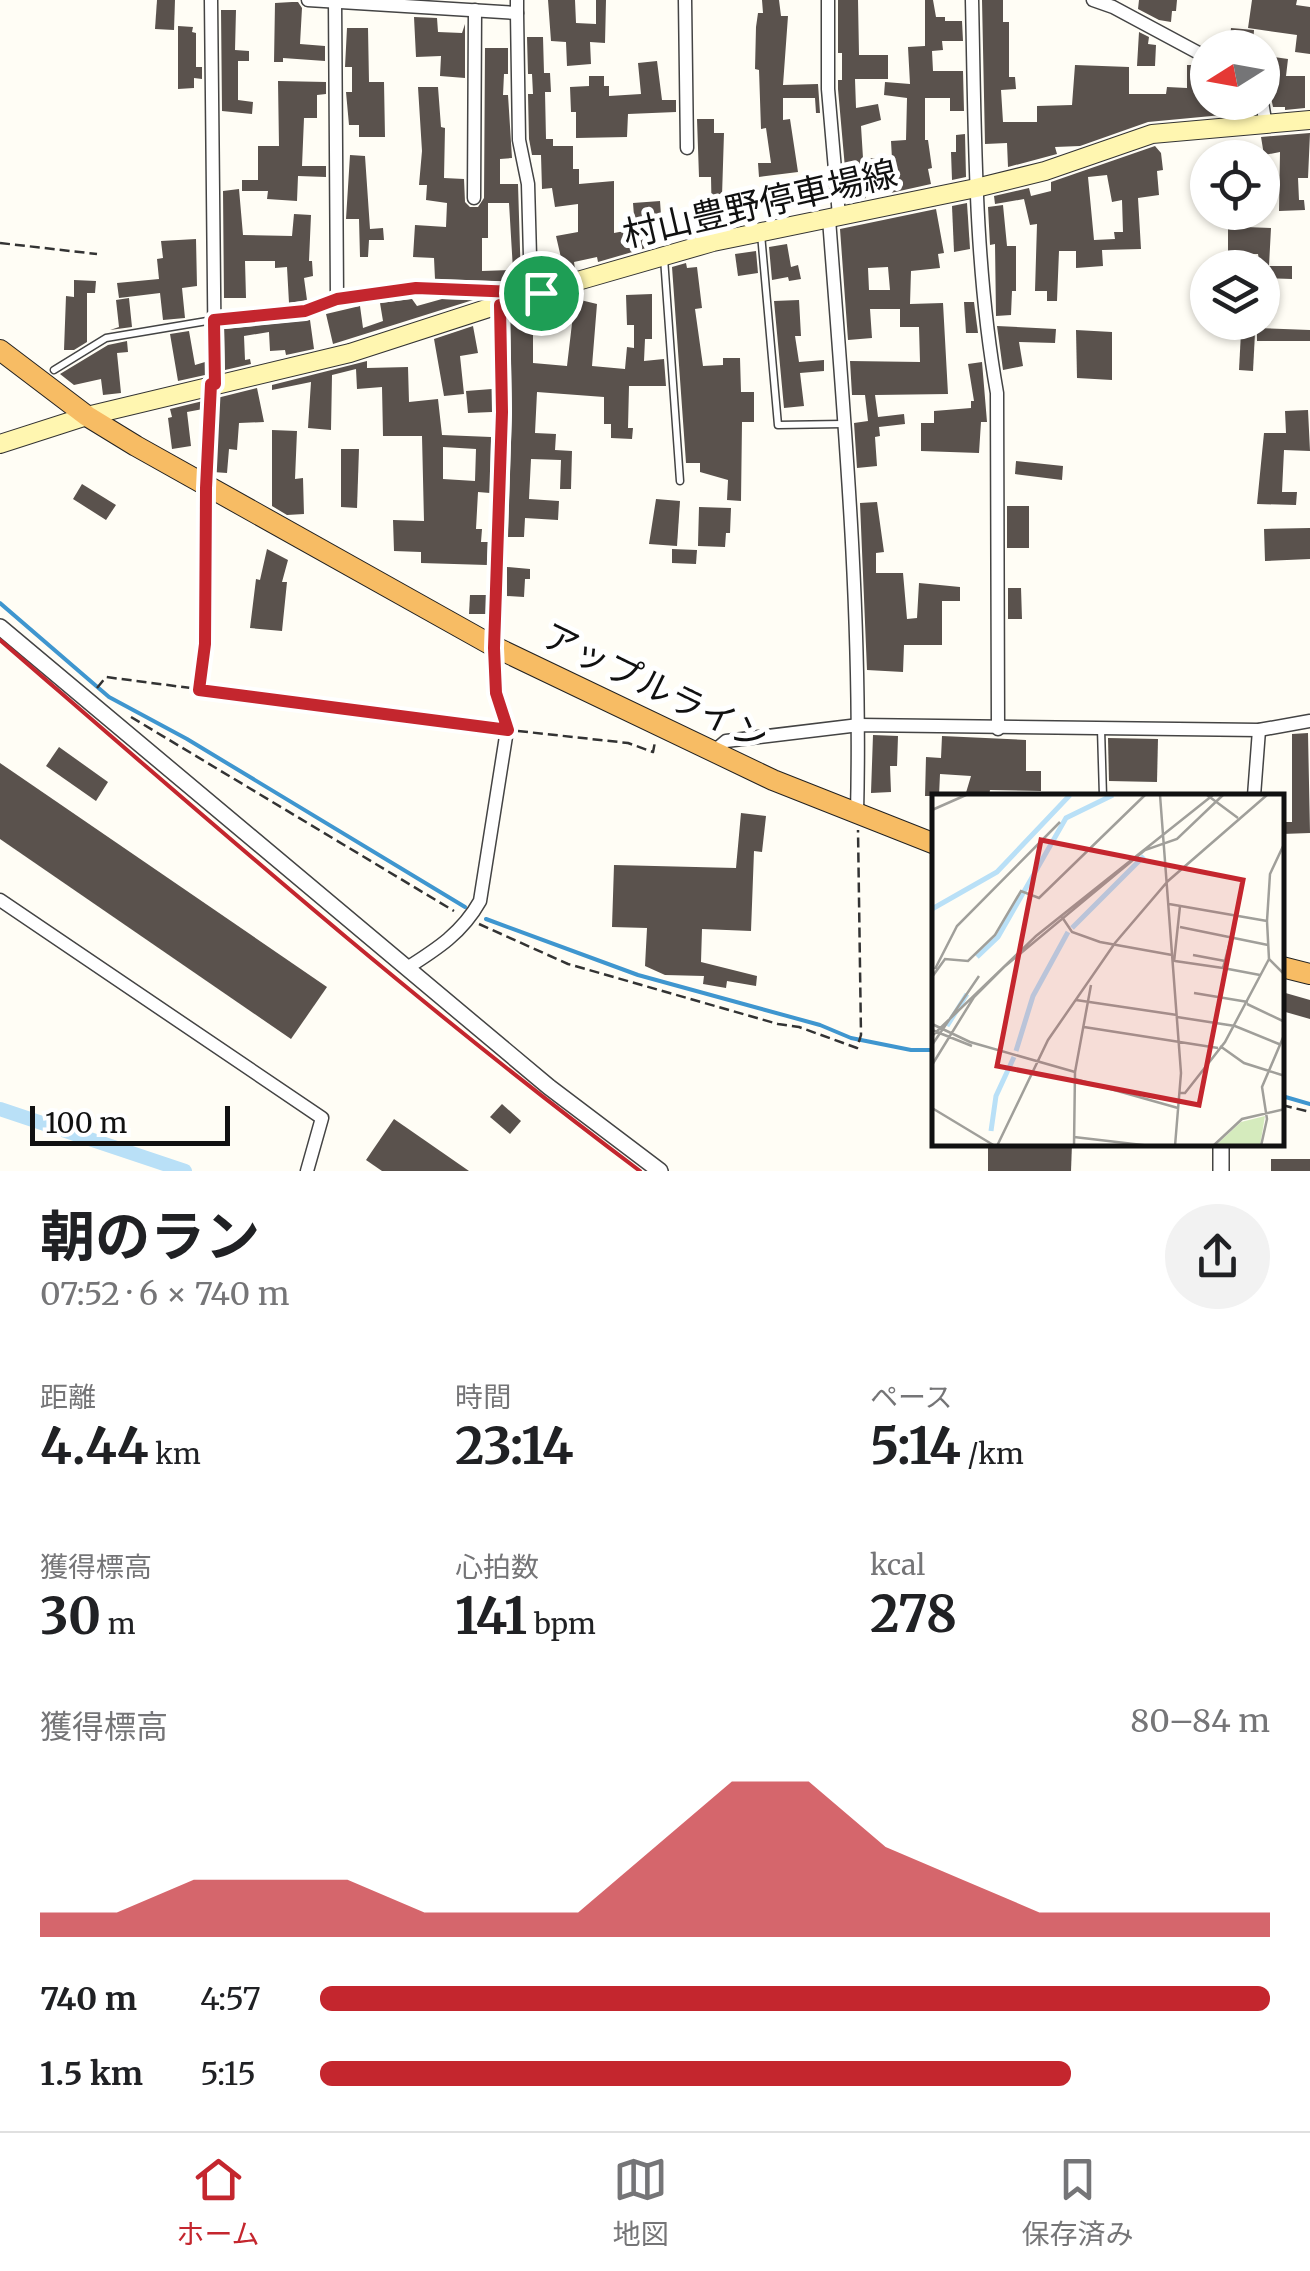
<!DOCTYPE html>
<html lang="ja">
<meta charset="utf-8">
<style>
body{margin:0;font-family:Merriweather,"Noto Sans JP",serif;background:#f2f2f2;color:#202124;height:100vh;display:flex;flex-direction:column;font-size:38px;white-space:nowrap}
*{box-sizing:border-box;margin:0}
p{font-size:32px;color:#757577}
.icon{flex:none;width:55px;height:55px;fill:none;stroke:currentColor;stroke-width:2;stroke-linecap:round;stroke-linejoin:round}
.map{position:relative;height:1171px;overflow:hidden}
.details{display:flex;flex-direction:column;background:#fff;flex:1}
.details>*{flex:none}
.needle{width:65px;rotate:259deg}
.fabs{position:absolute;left:1190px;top:30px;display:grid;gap:20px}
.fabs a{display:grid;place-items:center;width:90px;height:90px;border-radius:50%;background:#fff;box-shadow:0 2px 8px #0004;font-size:50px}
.scale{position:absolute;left:30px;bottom:25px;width:200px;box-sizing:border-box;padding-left:10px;border:5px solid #111;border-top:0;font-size:28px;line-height:35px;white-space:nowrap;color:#111;-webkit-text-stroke:8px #fff;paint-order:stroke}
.pin{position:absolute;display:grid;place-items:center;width:85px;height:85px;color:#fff;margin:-42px;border:5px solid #fff;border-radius:50%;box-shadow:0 2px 10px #0007}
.round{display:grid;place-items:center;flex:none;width:105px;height:105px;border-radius:52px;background:#f2f2f2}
.headline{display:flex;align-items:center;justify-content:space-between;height:170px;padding:0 40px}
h1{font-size:55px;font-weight:700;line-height:75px}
.stats{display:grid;grid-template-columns:repeat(3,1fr);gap:15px;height:170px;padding:10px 40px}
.stats div{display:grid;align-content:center}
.stats b{font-size:50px;font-weight:700}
.stats small{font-size:28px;font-weight:400}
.stats p{font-size:28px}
.chart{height:280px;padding:20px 40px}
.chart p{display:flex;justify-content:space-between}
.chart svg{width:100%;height:180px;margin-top:10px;fill:#c4262e;opacity:.7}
ul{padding:0 40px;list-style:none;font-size:32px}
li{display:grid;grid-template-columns:160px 120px 1fr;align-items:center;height:75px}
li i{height:25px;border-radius:12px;background:#c4262e}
.tabs{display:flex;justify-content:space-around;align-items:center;height:140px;border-top:2px solid #e0e0e0;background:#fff;font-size:28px;color:#757577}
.tabs a{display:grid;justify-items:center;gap:5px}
.tabs .selected{color:#c4262e}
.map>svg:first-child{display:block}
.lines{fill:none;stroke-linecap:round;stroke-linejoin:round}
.stream{stroke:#3f96cf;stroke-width:4}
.canal{stroke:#b9e0f7;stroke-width:14}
.building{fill:#5a524d;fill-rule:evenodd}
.service-casing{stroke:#444;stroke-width:9}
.minor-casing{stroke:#444;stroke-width:15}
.tertiary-casing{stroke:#444;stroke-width:18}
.secondary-casing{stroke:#333;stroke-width:20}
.trunk-casing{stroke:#222;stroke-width:22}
.path{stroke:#333;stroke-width:2.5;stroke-dasharray:10 5;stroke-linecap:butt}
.service{stroke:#fff;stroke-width:6}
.minor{stroke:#fff;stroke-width:12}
.tertiary{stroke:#fff;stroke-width:15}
.secondary{stroke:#fff6b0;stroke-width:18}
.trunk{stroke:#f7bc64;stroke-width:20}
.rail{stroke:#c4262e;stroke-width:4}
.route-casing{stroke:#fff;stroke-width:20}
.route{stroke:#c4262e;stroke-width:12}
.labels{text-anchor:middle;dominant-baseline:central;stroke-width:10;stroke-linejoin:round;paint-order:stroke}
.street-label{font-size:35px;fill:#111;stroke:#fff}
.inset-river{fill:none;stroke:#b9e0f7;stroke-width:5}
.inset-road{fill:none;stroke:#a09f9a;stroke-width:2.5}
.view{fill:#c4262e;fill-opacity:0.15;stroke:#c4262e;stroke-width:5}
.inset-edge{fill:none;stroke:#111;stroke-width:5}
</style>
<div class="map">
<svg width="1310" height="1171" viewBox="0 0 1310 1171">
<rect width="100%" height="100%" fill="#fffdf5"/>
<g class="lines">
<g class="stream">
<path d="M0 603 109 697 187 739 465 907"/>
<path d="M486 919 638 975 820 1025 851 1038 911 1050H935"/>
<path d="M1282 1096 1310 1104"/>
</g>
<path class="canal" d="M0 1109 185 1171"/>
</g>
<g class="building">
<path d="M157 0H175L174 30 155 29Z"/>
<path d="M548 0H575L576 23 596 24V0H606L605 43 590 42 591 64 567 66 566 42 551 41Z"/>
<path d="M762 0H779L781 16H788L783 85 818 84 820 113H816L815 98H783V120L790 119 798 172 759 177 758 163H771L766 128 761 129 759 70 755 69 756 27 758 13H763Z"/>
<path d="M838 0H858L859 55H888V79H855L856 108 878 104 881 120 861 126 863 158 892 159 891 141 906 140 907 98 884 95 885 82 910 84 908 47 925 46V0H933L936 17H945V21H962L963 41H942L943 50 932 51 933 71H963L964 111H950V98H925V140H928L932 168 928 169 931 184 886 194 866 193V198L848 202 838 89V80H842V53H838Z"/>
<path d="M982 0H1003V22H1009V77H1015L1016 89 1001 90 1003 122H1037V106L1072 105 1075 65 1129 67V94H1166L1167 87 1187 88V65H1200L1208 68V102H1232L1233 114 1148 122 1080 146 1055 147 1057 154 1008 167 1007 143 985 144Z"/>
<path d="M1139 0H1177L1176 11H1172L1171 22 1159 20 1138 9Z"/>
<path d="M1252 0H1297L1296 5 1310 7V54L1295 52 1297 35 1248 28Z"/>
<path d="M292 2H298L302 8 300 44 325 46V67V61L283 58V62H274L275 3Z"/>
<path d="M221 10H236L235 50 249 51V61H238V100L253 102 252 114 222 111Z"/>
<path d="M414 17 437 18 438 32 462 33 465 24V78L440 76 441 56 416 57Z"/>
<path d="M178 26 193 27 192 32 196 33V67H202V79L194 78V88L178 89Z"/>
<path d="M347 28H368L369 82H384L385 137H359V125H349L346 92H352V67H345Z"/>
<path d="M1231 28 1254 30 1253 48H1229Z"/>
<path d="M1139 32 1149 37 1148 44 1156 45 1155 66H1137Z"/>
<path d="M527 37H543L544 73H550L551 92H545L546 139H553V146H573V169H579V184L614 181V233L635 229 633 203 660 201 661 215H656L658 242 652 243 653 246 598 262 597 257 574 262 575 269 541 279 540 266 562 262 556 236 578 232V204L555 207 552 188 542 189 541 155H532L529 139 528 94H533L532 74H528Z"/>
<path d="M485 48H508V74H504L503 95H508L512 158 500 159V184H518L521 282 435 279 434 258 413 257 415 225 446 227 447 203 426 200 427 185H419L422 151 418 87H438L441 127 445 128 444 178 464 179 465 202 470 207H478L484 198ZM488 203H509L513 270 482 271V238H488Z"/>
<path d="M1274 57 1288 59 1286 76H1305V108L1285 110V107H1273L1269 88Z"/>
<path d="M657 61 662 100H676V112L628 114 627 137 576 138V112H571L570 87 589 86V76H604V86H609V96L641 94 638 63Z"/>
<path d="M278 81 326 82V94L317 95V118H304L302 166H326V177L298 176 297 201 267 199 268 191H242V180H258V146H279Z"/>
<path d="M697 119H714V133H724L722 196 733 195V225L712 226 711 177H699Z"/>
<path d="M1310 133 1308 178H1298L1299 200H1304L1305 210 1279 211 1280 152 1264 155 1261 137Z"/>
<path d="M965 134 966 177 952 180 951 152H956V135Z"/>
<path d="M1155 146 1161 153 1163 170 1157 171 1159 195 1138 198 1141 249 1102 250 1103 266 1076 268V251H1059L1057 301H1047V291H1035L1037 224 1030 225 1024 199 995 204 994 196 1029 188 1031 196 1051 191V182ZM1107 175 1112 202 1122 200 1123 232H1114L1115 239 1094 240 1088 177Z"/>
<path d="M350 155 365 156 370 229 383 228 384 240H369L368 257H360L359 219H346Z"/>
<path d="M239 189 243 235 292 236 294 214 311 215 309 261H312L313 276 304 278 307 300 289 303 287 267 275 268V261H245L246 298H224L223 191Z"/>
<path d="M967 203 970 249 954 252 952 206Z"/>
<path d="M1003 205 1007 246H1016V291H1012L1011 315 996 316 995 244 990 245 988 207Z"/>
<path d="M936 209 944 253 938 254 940 268 911 271 910 304 943 303 948 394 875 395 878 417 904 414 905 424 879 427 880 436 875 437 877 466 857 468 854 423 868 421 865 395H852L850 361 920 362 919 327H900V309H870L872 338 848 340 840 229ZM888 267 890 290H869L868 268Z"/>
<path d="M1228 214H1245V227L1271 228 1269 266H1292V279L1262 278 1258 254H1228Z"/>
<path d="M196 239 197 286 182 288 185 318 163 320 160 293 119 298 117 283 159 279 157 259 163 258 161 241Z"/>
<path d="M787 244 791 267 798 265 801 279 789 281 788 277 772 280 769 247Z"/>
<path d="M756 251 758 273 738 276 735 254Z"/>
<path d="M686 263 687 268 697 267 702 308 695 309 703 366 723 365V358H740L741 392H754V422H742L741 501 727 500 728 480 700 472V463H686L672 267Z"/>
<path d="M74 280 96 281 95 293H87V342L74 350H64L66 296 74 297Z"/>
<path d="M652 294V339H645L644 361 664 359 666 386H629L628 428H633L632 439 611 438V424H604V397L537 392 535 433 556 434 555 450 572 451 571 489H560L561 460 531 459 529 499 559 501 558 520 525 518 524 537H508L512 412 510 315 533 313V363L567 366 573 315 547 319 545 304 568 297 597 304 592 366 625 369 627 347 634 348V325H627L626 295Z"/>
<path d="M129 298 132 327 110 330 119 327 116 300Z"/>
<path d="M412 299 417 306 442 299 473 300 333 344 326 314 360 306 363 328 383 321 380 303Z"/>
<path d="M799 300 801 336H795L799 362 824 360V371L800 373 804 406 784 408 774 301Z"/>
<path d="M964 302H974L978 333H966Z"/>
<path d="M310 320 314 349 286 355 285 350 270 351 269 332 244 336 245 360 250 359 251 364 225 370 224 329Z"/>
<path d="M473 326 478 353 460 356 464 394 444 396 434 339Z"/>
<path d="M997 326 1056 329 1055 343 1019 342 1023 366 1003 370Z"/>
<path d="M1257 328 1310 330V341H1257Z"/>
<path d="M1076 330 1112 332V380L1077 378Z"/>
<path d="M189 331 195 365 205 362V375L178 381 170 334Z"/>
<path d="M1241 332 1255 333 1253 371 1239 370Z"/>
<path d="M127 341 128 352 117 353 121 393 103 395 101 379 74 385 60 374 108 345Z"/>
<path d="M367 361V368L408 367 409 402 438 399 442 435 491 437 490 493 478 492 476 529H482L481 542H488L487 565 421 563V552L394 551 393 520 424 521 422 436H383L382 387 357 389 356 369 332 375 331 430 308 428 311 382 272 390V385ZM443 447 476 449 475 481 443 479Z"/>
<path d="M982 362 987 422H981L979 453 921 451V423H934V411L971 408V401H974L968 364Z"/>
<path d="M257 388 264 422 239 423 237 450 229 449 227 473 213 472 217 398Z"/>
<path d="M492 389V412L468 413 466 391Z"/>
<path d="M203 401V409L187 412 191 446 172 449 168 418 172 417 170 409Z"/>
<path d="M1308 410 1310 451 1284 450 1282 492H1297L1296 505 1257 504 1264 433H1286L1285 411Z"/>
<path d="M272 430 297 431 295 479 303 478 304 514 287 515 272 506Z"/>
<path d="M341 449H359L357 508 341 507Z"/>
<path d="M1016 461 1063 466 1062 480 1015 474Z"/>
<path d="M82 484 116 505 106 520 73 499Z"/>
<path d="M656 499 680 501 677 546 649 544Z"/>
<path d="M877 502 884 552 876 553V573H903L907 619 917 618 919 583 960 587V601H942V645H904L903 672 867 670 860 503Z"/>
<rect x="1007" y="506" width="22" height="42"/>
<path d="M699 507 731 508 730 533H726L725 547 698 546Z"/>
<path d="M1310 528V559L1265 561 1264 529Z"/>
<path d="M267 549 288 560 282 582H287L282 631 250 628 256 579 260 580Z"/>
<path d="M672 549 697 550 696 564 672 563Z"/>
<path d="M507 567 530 569V579H525L524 597 507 596Z"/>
<path d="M1008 588H1021L1022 619H1008Z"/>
<path d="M470 595H487L486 614H469Z"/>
<path d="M1308 733 1310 833 1282 834V822H1292V734Z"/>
<path d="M873 735 898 736 897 766H890L891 792 871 793Z"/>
<path d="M942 736 1026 740V771H1041V791L990 790 989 796H965L971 776 940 774 939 796H925L926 757 941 758Z"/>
<path d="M1108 738 1158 739 1157 782 1109 781Z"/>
<path d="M59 747 108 782 96 801 46 766Z"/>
<path d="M0 763 327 987 291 1039 0 839Z"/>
<path d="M741 813 766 816 762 852 754 851 751 931 702 929 701 962 757 976 756 986 727 981 726 988 703 984 704 976 665 975 645 966 647 928 612 927 614 865 736 868Z"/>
<path d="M1282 992 1310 1000V1019L1282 1011Z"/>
<path d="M502 1104 521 1121 510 1134 490 1117Z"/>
<path d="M394 1119 469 1171H382L366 1160Z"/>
<path d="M988 1144H1072L1071 1171H988Z"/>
<rect x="1271" y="1159" width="39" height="12"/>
</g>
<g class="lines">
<g class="service-casing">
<g id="service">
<path d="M761 234 778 425 843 424"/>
<path d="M664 258 680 481"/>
<path d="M54 370 106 338 213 320"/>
<path d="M206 481 211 389"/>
<path d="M1101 729 1103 796"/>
</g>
</g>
<g class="minor-casing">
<g id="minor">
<path d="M211 0 215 384"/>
<path d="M308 0 517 13V0"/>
<path d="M335 0 337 299"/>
<path d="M685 0 687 148"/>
<path d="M828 0V89L839 216"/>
<path d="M972 0C975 131 974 264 997 393L998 729"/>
<path d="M1093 0 1113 7 1208 58"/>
<path d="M517 13 519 140 528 184 531 292"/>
<path d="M1262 102 1266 126"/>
<path d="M474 198 475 10"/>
<path d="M829 219C844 416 862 615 857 813"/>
<path d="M214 320 305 311 337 299 417 288 528 292"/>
<path d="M713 752 726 741 859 725 1259 730 1310 721"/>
<path d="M1254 796 1259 730"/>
<path d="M0 900 322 1118 307 1171"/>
<path d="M407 968C437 949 462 933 480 901L507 730 496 693 495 647 502 412 500 305"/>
</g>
</g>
<g class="tertiary-casing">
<g id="tertiary">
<path d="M0 627 549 1087 660 1171"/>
<path d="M1221 1171V1144"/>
</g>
</g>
<g class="secondary-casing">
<path id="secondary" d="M0 444 87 416 350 353 529 295 713 242 976 188 1045 171 1152 134 1310 120"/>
</g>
<g class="trunk-casing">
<g id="trunk">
<path d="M0 350 87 416 136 446 495 647 773 780 935 844"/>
<path d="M1282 967 1310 974"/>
</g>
</g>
<g class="path">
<path d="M0 243 97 254"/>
<path d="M97 688 106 677 490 727"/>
<path d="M199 688 205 644 206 506"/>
<path d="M131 717 454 911"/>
<path d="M518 731 628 743 653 752 655 742"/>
<path d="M479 924 568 964 778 1024 799 1027 857 1048 861 1035 858 830"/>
<path d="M1282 1105 1310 1112"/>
</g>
<use href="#service" class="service"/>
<use href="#minor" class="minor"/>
<use href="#tertiary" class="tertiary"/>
<use href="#secondary" class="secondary"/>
<use href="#trunk" class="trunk"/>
<path class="rail" d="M0 640C209 821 418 1005 640 1171"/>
</g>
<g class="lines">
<g class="route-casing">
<path id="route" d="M416 288 541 293 500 305 502 412 494 648 496 693 508 730 199 690 205 644 206 488 211 384H215L214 320 305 311 337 299Z"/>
</g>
<use href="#route" class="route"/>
</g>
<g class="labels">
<g class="street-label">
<text transform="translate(760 204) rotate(-13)">村山豊野停車場線</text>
<text transform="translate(655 687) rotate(26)">アップルライン</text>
</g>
</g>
<g transform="translate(932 794)">
<rect width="352" height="352" fill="#fffdf5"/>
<path d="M333 322 328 352H283L309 328Z" fill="#d5ebbd"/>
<path class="inset-river" d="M0 115 65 78 138 1M140 134 212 62M45 163 66 143 134 24 181 1M15 232 35 200M84 257 101 202 136 138M59 337 64 302 82 263"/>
<path class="inset-road" d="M228 1 249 279 243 352M275 1 306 24M0 16 34 1M353 48 338 80 335 127 337 165 353 181M237 110 335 127M305 122 291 174 328 181M130 123 140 138 168 148 240 161M248 133 336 151M261 161 293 167M243 167 291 174M242 168 248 112M3 175 25 132 128 28M0 183 13 165 36 167 63 141 89 97 107 104 213 1M262 199 316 208M144 206 245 221M315 210 353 228M245 223 303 232 347 250M0 230 38 248 143 278M152 233 286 254M0 236 40 252M0 242 104 142 281 1M0 251 47 182M288 252 312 269 353 282M0 271 42 203 72 173 213 56 245 45 291 1M143 285 246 314M247 299H253L293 248 337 165M0 314 63 352M142 343 219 352M65 352 116 246 183 149 236 87 335 1M142 352 143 278 159 191M281 352 310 325 353 315M329 352 335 325 330 293 353 239"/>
<path class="view" d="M109 46 311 86 267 311 65 272Z"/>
<rect width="352" height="352" class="inset-edge"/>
</g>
</svg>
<div class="fabs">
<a><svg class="needle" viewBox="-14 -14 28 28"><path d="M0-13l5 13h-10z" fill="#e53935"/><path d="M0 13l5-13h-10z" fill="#757577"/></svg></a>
<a><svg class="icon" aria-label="locate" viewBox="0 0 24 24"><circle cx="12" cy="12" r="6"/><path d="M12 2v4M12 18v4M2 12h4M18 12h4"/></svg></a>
<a><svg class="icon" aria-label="layers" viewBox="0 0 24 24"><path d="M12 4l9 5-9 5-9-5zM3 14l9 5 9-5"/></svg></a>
</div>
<div class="scale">100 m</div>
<div class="pin" style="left:541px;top:293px;background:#1e9e55"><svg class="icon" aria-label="arrive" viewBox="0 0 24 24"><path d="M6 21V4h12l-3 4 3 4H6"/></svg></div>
</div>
<section class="details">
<div class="headline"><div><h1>朝のラン</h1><p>07:52 · 6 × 740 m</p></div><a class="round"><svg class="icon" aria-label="share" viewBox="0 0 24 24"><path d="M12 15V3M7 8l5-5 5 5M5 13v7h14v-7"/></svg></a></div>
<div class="stats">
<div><p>距離</p><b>4.44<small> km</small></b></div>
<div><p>時間</p><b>23:14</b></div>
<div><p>ペース</p><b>5:14<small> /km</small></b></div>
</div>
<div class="stats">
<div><p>獲得標高</p><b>30<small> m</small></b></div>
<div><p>心拍数</p><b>141<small> bpm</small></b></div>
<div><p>kcal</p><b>278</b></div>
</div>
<div class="chart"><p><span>獲得標高</span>80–84 m</p>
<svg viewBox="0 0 160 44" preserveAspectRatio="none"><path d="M0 44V38L10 38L20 30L30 30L40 30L50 38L60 38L70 38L80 22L90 6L100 6L110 22L120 30L130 38L140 38L150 38L160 38V44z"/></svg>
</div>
<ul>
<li><b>740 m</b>4:57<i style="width:100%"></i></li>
<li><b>1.5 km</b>5:15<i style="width:79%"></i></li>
</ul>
</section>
<nav class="tabs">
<a class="selected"><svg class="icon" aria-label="home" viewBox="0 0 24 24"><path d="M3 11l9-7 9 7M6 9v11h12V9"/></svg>ホーム</a>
<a><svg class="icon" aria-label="map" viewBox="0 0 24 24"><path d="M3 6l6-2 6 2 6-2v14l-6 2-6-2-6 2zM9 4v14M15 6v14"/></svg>地図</a>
<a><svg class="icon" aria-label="saved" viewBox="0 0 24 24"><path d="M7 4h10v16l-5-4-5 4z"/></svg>保存済み</a>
</nav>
